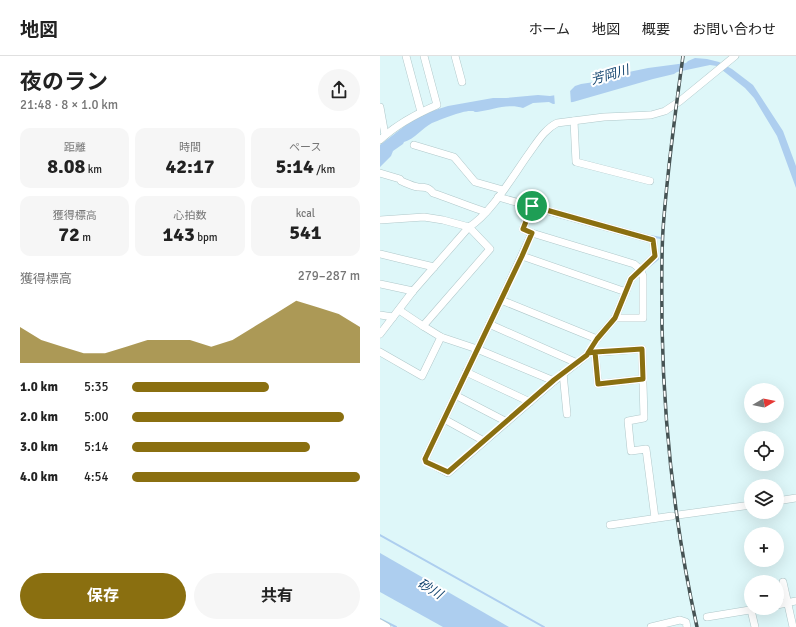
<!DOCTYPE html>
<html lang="ja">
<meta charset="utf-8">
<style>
body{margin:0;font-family:Signika,"Noto Sans JP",sans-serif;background:#f6f6f6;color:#222;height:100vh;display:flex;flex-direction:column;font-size:15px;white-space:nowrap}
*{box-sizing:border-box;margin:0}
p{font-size:13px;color:#767676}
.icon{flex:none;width:22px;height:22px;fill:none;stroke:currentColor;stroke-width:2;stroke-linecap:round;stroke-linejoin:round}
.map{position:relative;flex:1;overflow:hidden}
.side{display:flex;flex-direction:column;background:#fff;width:380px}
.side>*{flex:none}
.needle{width:26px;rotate:80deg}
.fabs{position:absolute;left:364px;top:327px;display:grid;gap:8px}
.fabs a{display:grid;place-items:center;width:40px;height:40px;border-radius:50%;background:#fff;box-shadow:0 4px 16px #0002;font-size:20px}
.pin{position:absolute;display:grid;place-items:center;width:34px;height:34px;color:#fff;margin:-17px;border:2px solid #fff;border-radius:50%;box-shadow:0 1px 4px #0007}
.round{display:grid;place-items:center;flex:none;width:42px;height:42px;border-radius:21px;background:#f6f6f6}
.head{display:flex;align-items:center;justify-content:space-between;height:68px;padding:0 20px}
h1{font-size:22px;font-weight:700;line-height:30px}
.figures{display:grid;grid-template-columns:repeat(3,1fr);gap:6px;height:68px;padding:4px 20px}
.figures div{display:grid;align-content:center;border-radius:10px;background:#f6f6f6;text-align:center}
.figures b{font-size:20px;font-weight:700}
.figures small{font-size:11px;font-weight:400}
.figures p{font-size:11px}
.chart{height:112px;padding:8px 20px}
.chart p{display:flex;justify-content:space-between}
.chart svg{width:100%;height:72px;margin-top:4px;fill:#8a6f10;opacity:.7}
.action{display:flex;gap:8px;margin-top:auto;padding:8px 20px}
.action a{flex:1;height:46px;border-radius:24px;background:#8a6f10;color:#fff;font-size:16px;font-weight:700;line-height:46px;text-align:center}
.action a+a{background:#f6f6f6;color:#222}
ul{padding:0 20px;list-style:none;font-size:13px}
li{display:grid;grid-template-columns:64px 48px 1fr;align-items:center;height:30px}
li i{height:10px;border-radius:5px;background:#8a6f10}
header{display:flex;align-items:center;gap:24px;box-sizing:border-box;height:56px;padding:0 20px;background:#fff;border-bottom:1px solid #e0e0e0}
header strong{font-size:19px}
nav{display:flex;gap:22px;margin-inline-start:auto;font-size:14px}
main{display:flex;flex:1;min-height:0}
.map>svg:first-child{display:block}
.water{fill:#adceef}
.pier{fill:#def7f9}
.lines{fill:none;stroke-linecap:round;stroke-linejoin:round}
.stream{stroke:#adceef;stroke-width:2}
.minor-casing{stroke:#b0c8ca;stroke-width:8}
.minor{stroke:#fff;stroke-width:7}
.rail-casing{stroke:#465354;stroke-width:3.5}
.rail{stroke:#fff;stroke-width:2;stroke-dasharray:6;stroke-linecap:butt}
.route-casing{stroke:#fff;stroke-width:8}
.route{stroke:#8a6f10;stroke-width:5}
.labels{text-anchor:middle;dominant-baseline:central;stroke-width:4;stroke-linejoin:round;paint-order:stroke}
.water-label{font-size:13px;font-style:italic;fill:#13446e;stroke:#fff}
</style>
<header>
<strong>地図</strong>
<nav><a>ホーム</a><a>地図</a><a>概要</a><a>お問い合わせ</a></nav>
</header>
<main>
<section class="side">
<div class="head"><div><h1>夜のラン</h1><p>21:48 · 8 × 1.0 km</p></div><a class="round"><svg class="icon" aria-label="share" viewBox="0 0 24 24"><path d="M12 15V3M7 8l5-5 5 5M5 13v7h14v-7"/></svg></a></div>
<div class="figures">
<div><p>距離</p><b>8.08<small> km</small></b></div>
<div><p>時間</p><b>42:17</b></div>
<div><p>ペース</p><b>5:14<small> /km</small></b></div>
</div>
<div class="figures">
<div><p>獲得標高</p><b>72<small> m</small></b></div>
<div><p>心拍数</p><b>143<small> bpm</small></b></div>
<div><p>kcal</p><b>541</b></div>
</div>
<div class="chart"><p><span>獲得標高</span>279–287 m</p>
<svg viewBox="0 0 160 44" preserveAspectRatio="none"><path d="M0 44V22L10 30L20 34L30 38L40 38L50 34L60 30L70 30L80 30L90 34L100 30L110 22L120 14L130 6L140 10L150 14L160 22V44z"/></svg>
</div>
<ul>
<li><b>1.0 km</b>5:35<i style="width:60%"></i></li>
<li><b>2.0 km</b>5:00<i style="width:93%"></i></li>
<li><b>3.0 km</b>5:14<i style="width:78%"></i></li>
<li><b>4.0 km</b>4:54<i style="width:100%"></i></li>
</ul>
<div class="action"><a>保存</a><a>共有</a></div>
</section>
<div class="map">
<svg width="416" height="571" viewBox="0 0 416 571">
<rect width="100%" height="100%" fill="#def7f9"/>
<g class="water">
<path d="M315 2 327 3 339 6 352 13 373 29 403 75 416 110V132L397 80 374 42 365 32 337 10 330 9 297 16 294 18 273 23 193 46 173 48 169 46 153 47 143 52C128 47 112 54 97 56 91 56 97 55 91 55 84 54 59 64 52 67 42 72 35 83 24 86L23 88 13 95 11 100 0 111V89L26 69 40 60 52 55 68 50 113 42H126L158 39 170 40 188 37 195 30 201 28 221 25 244 17 268 12 306 7 308 5Z"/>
<path d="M0 497 129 571H63L0 536Z"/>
</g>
<path class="pier" d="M190 33 191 48 175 50 174 37 187 35Z"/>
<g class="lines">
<g class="stream">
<path d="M270 180 281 182"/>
<path d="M267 212 278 203V200"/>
<path d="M0 479 164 571"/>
<path d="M0 563 16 571"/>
</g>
<g class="minor-casing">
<g id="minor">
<path d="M26 0 41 56"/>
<path d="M75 0 82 26"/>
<path d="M0 51 5 79"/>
<path d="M194 65 196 106 270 125"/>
<path d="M0 84C17 68 36 58 57 49L44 0"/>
<path d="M34 89 74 101 95 126 123 134"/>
<path d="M0 117 20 123 21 125C26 127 32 130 38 131 44 131 49 131 53 137 71 143 87 150 106 156"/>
<path d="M118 141 273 184 275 200 251 223 235 262 217 283"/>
<path d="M0 164 44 161 63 164 89 171 110 193 43 270"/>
<path d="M152 177 254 208 260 213 263 220V262H235"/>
<path d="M0 198 54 211"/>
<path d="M142 200 246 236"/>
<path d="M0 228 33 235"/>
<path d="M121 244 217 283 207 299 174 325 68 417 47 406 45 403Z"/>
<path d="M121 244 152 177 143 173 152 150"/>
<path d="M19 254 43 270 61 281 97 293 174 325"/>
<path d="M0 259 13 261"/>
<path d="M109 268 197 307"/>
<path d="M0 278 33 235 89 171C111 158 134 118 150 96 158 85 165 73 177 67L224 61 271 59 285 55 300 45 355 0"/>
<path d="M0 296 42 320 61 281"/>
<path d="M215 296 218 328 263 323"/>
<path d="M208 297 262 293 264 362 248 365 251 395 266 393 275 462"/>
<path d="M86 316 150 346"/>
<path d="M183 317 187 358"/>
<path d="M75 339 127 366"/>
<path d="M64 363 104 385"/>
<path d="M397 445 416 442"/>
<path d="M298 459 371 449"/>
<path d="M230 469 292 460"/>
<path d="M403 526 413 571"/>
<path d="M397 549 416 545"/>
<path d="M371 554 375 571"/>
<path d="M327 561 382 552"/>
<path d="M0 567 7 571"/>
<path d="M271 571 300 564 306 566 307 571"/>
</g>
</g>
<use href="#minor" class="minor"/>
<g class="rail-casing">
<path id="rail" d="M303 0C295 58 287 116 283 174 281 206 282 239 282 271 284 372 295 472 317 571"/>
</g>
<use href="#rail" class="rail"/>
</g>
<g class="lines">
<g class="route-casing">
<path id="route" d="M152 150 143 173 152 177 142 200 45 403 46 406 68 416 174 324 207 299 208 297 215 296 218 328 263 323 262 293 215 296 208 297 217 283 235 262 251 223 275 200 273 184 152 150"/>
</g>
<use href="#route" class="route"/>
</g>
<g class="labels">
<g class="water-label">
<text transform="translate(230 19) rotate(-16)">芳岡川</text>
<text transform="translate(50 533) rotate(31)">砂川</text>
</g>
</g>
</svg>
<div class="fabs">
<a><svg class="needle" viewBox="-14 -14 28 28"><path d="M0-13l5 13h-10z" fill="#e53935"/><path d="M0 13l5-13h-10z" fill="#767676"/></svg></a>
<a><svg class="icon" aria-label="locate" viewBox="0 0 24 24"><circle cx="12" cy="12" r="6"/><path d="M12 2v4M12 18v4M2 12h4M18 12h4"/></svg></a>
<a><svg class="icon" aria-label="layers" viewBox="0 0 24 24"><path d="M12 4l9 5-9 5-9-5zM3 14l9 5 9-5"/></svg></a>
<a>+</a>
<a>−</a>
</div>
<div class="pin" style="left:152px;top:150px;background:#1e9e55"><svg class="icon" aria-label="arrive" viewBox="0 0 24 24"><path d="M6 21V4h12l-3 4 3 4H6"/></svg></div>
</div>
</main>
